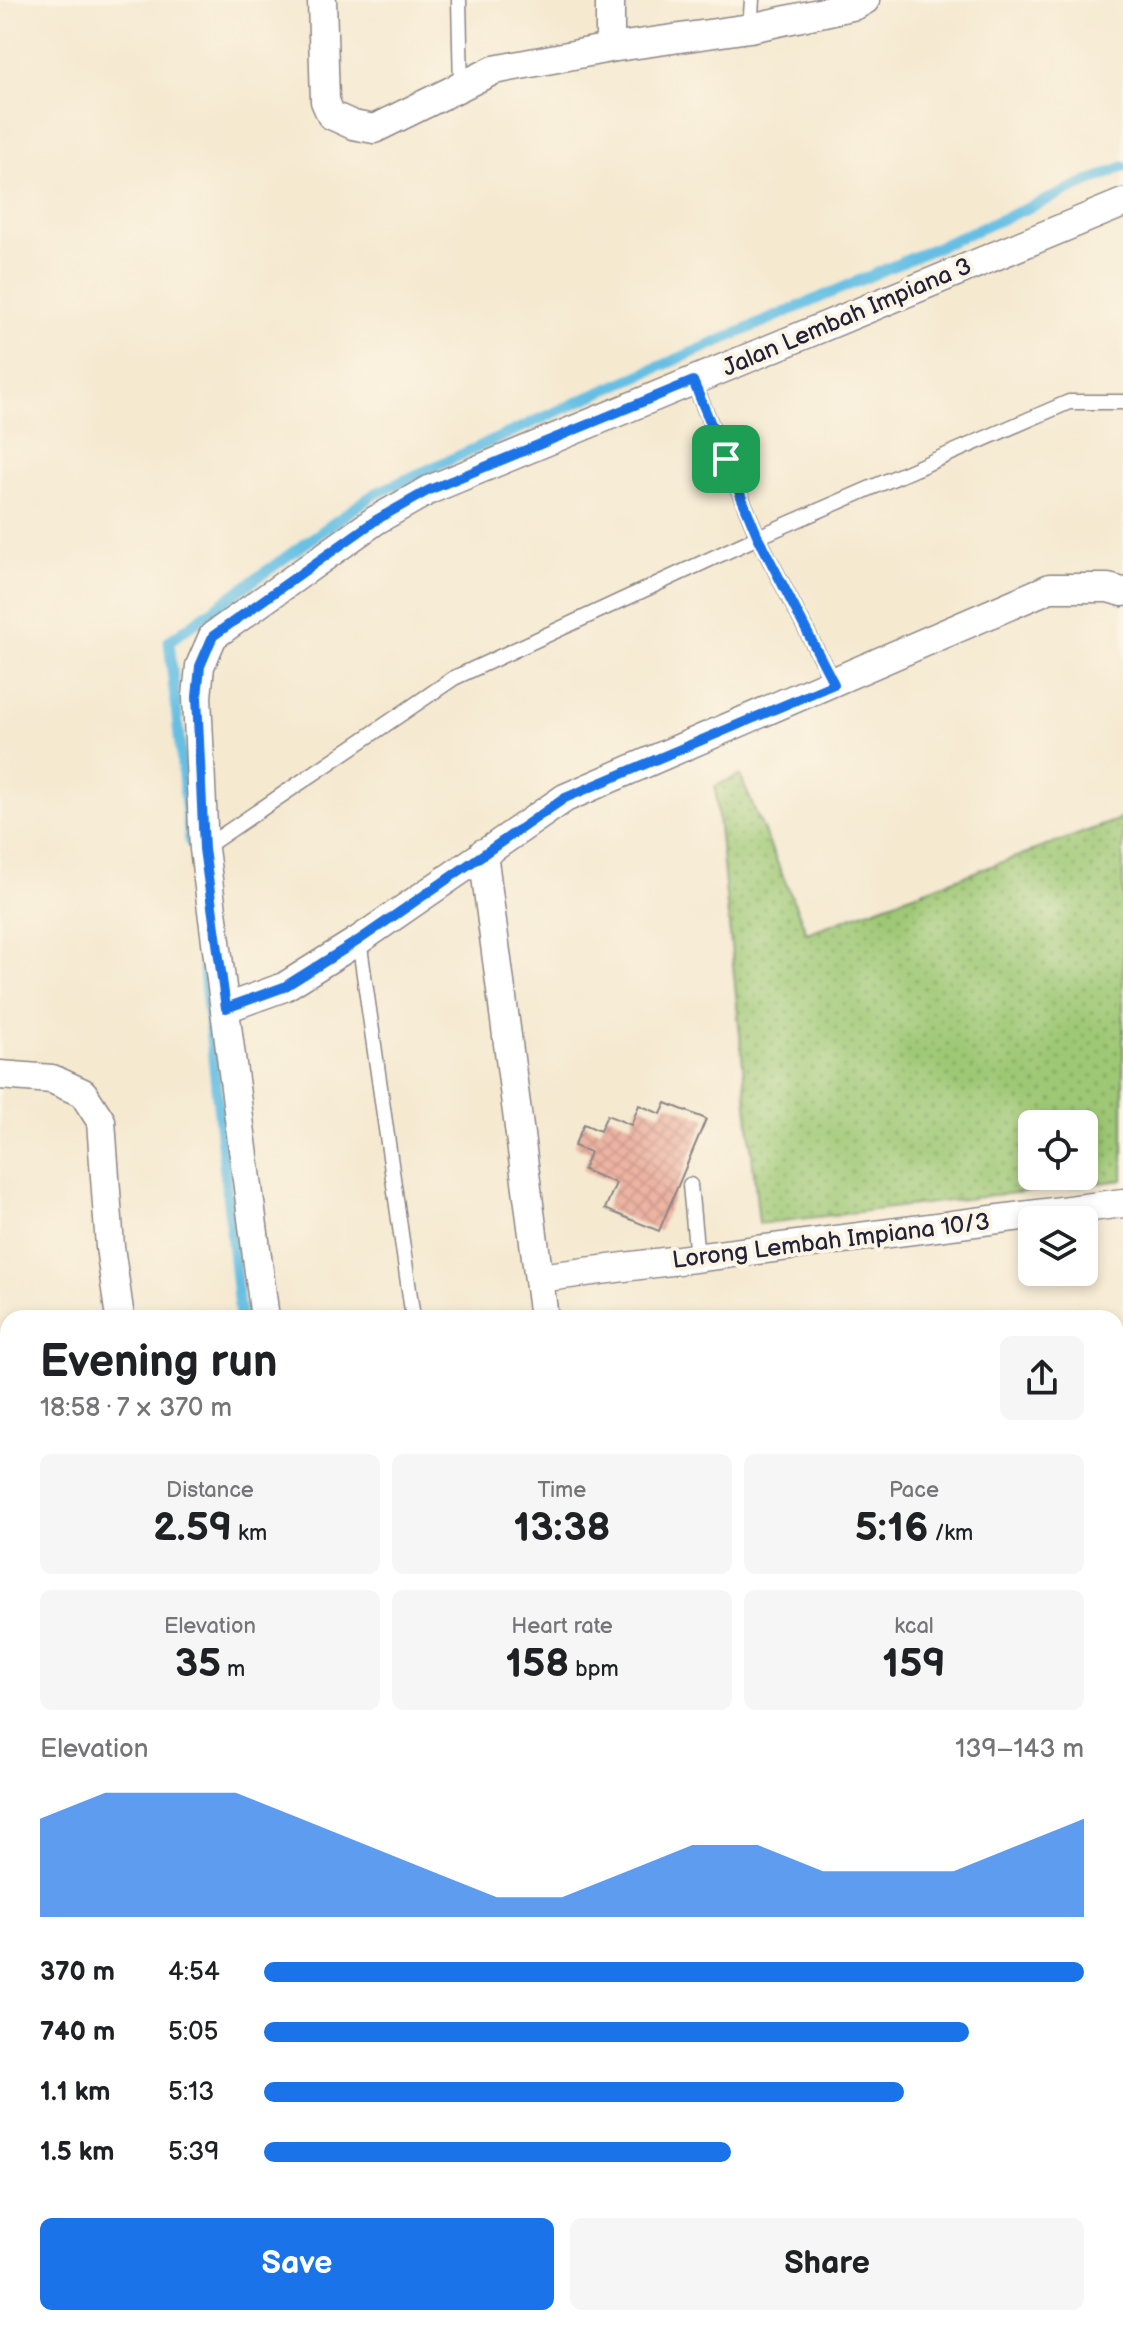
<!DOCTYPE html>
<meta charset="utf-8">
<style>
body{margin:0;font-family:"Balsamiq Sans",sans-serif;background:#f6f6f6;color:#202124;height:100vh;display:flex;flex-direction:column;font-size:30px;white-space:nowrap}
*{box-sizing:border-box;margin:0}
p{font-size:26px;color:#757577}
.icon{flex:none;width:44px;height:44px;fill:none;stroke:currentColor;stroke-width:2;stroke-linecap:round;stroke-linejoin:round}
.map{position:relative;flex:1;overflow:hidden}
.drawer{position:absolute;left:0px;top:1310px;width:1124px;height:1016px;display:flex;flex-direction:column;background:#fff;border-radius:24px 24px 0 0;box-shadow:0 4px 12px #0003}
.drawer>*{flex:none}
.tools{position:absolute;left:1018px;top:1110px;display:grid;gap:16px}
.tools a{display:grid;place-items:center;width:80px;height:80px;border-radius:12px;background:#fff;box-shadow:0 4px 12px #0003;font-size:40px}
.pin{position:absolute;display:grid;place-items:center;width:68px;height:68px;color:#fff;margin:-34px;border-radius:16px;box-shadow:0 4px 12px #0006}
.round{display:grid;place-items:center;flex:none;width:84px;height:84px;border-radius:12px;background:#f6f6f6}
.headline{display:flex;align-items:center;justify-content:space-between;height:136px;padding:0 40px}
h1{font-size:44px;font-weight:700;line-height:60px}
.stats{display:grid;grid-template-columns:repeat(3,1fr);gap:12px;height:136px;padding:8px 40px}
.stats div{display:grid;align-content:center;border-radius:12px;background:#f6f6f6;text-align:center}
.stats b{font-size:40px;font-weight:700}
.stats small{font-size:22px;font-weight:400}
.stats p{font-size:22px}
.chart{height:224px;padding:16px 40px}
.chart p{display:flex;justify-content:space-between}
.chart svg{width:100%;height:144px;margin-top:8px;fill:#1a73e8;opacity:.7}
.primary-button{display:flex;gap:16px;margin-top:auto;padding:16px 40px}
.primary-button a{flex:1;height:92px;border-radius:12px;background:#1a73e8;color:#fff;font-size:32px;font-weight:700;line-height:92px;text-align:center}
.primary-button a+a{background:#f6f6f6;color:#202124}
ul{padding:0 40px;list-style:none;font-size:26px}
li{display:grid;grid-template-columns:128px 96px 1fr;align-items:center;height:60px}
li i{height:20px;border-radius:10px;background:#1a73e8}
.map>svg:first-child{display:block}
.built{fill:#f3d4bf}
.grass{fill:url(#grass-tufts);stroke:#607558;stroke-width:2}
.park{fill:url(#park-dots);stroke:#607558;stroke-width:2;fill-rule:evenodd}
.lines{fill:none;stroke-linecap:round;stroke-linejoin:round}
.stream{stroke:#66bfe3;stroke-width:11}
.building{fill:url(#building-cross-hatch)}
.lane-casing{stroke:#8c8686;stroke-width:17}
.street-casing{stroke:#8c8686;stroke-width:31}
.lane{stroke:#fff;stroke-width:14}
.street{stroke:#fff;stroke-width:28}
.route-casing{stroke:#fff;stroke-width:16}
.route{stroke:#1a73e8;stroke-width:10}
.labels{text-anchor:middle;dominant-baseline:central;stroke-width:8;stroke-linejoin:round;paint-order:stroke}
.street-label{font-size:24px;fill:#22223b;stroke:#fcf5e5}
</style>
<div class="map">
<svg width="1123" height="2326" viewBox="0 0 1123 2326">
<defs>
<pattern id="grass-tufts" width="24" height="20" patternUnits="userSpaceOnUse" patternTransform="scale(2)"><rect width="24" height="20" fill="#9ec874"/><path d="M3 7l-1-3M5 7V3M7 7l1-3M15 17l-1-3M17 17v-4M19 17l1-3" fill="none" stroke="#80a260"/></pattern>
<pattern id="park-dots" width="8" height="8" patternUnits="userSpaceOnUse" patternTransform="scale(2)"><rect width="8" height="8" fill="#9ec874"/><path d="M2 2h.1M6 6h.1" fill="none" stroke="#80a260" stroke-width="1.8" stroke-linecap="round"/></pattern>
<pattern id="building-cross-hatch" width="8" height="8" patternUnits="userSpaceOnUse" patternTransform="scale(2)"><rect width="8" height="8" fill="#edb4a3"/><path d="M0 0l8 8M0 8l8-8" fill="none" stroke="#cb9a8d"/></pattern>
</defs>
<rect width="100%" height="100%" fill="#fcf5e5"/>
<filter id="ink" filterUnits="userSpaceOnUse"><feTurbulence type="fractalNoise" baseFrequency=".0125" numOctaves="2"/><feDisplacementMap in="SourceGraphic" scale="16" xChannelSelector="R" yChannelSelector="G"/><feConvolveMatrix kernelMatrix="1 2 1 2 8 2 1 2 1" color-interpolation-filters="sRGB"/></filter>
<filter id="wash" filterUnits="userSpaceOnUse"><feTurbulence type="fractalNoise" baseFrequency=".006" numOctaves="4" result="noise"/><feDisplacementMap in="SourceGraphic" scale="32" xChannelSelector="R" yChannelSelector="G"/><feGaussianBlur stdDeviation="1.8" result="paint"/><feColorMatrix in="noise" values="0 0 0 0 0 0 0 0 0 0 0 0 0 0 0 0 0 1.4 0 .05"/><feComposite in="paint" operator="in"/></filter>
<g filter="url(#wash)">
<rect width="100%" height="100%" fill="#f5e9d0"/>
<path class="built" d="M1123 2051V2326H357L356 2318H1116V2052Z"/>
<path class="grass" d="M0 1785 8 1786V2318H275V2326H0Z"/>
<path class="park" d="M740 775 807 933 1123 818V1180L759 1224 715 786ZM1084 1124V1176H1032V1124Z"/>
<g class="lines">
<g class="stream">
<path d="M190 842 169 641 374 494 589 397 1123 167"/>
<path d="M195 883 240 1318"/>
</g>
</g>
<g id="blocks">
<g class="building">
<path d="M666 1103 706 1119 659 1231 605 1209 616 1183 583 1170 590 1152 574 1146 584 1124 600 1131 607 1115 631 1125 639 1105 661 1114Z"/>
<path d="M1123 2126V2231L1116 2232V2127Z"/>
<path d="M1123 2278V2326H1005L1004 2318H1116V2279Z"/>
<path d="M861 2318H951L952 2326H816Z"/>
</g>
</g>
</g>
<g filter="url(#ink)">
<use href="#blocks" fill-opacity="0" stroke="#8c8686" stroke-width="2"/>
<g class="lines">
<g class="lane-casing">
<g id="lane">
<path d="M459 0 461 87"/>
<path d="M750 28 752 0"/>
<path d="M693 381 758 537 834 684"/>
<path d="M204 848 454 678 758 537 1069 402H1123"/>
<path d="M359 940 413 1318"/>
<path d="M690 1185 697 1258"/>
<path d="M1116 1353 1123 1352"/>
<path d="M1116 1618 1123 1617"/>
<path d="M1116 1888 1123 1887"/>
<path d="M1116 2266 1123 2265"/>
<path d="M969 2318 970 2326"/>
<path d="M641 2326 712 2318"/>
</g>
</g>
<g class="street-casing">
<g id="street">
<path d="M322 0 325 101 331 115 353 125 374 129 494 70 610 48 750 28 856 5 865 0"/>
<path d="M610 0V48"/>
<path d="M483 853 544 1318"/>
<path d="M226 1008 284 987 359 940 565 798 1050 588H1108L1123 592"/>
<path d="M0 1075 52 1079 83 1093 101 1121 110 1247 120 1318"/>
<path d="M539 1278 1123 1203"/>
<path d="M265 1318 204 849 197 697 200 666 213 636 376 520 429 490 1123 203"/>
<path d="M1116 1482 1123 1481"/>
<path d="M0 1624 8 1623"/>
<path d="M1116 1753 1123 1752"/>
<path d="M1116 2025 1123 2024"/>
<path d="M1116 2093 1123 2092"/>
<path d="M412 2318 413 2326"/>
</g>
</g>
<use href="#lane" class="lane"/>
<use href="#street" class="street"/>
</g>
</g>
<g class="lines" filter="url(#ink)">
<g class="route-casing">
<path id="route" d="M693 381 758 537 834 684 565 798 359 940 284 987 226 1008 204 849 197 697 200 666 213 636 376 520 429 490Z"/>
</g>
<use href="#route" class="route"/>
</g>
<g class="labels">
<g class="street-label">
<text transform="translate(847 317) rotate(-23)">Jalan Lembah Impiana 3</text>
<text transform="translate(831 1241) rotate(-7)">Lorong Lembah Impiana 10/3</text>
</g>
</g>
</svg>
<div class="tools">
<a><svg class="icon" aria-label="locate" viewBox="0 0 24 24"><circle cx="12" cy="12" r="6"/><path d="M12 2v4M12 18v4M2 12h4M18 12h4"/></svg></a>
<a><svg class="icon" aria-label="layers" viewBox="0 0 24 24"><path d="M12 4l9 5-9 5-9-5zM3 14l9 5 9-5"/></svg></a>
</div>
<div class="pin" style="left:726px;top:459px;background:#1e9e55"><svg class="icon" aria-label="arrive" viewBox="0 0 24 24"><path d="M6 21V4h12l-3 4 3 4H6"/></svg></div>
<section class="drawer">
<div class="headline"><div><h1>Evening run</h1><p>18:58 · 7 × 370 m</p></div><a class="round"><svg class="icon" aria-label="share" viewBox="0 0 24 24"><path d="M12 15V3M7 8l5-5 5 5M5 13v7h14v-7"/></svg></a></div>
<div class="stats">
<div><p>Distance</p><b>2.59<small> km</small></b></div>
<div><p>Time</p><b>13:38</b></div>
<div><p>Pace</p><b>5:16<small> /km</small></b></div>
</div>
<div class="stats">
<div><p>Elevation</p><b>35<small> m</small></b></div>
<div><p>Heart rate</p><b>158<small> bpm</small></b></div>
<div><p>kcal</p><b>159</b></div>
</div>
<div class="chart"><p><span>Elevation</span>139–143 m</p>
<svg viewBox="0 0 160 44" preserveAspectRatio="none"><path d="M0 44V14L10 6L20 6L30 6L40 14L50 22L60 30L70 38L80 38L90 30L100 22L110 22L120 30L130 30L140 30L150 22L160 14V44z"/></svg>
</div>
<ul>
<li><b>370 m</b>4:54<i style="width:100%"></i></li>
<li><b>740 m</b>5:05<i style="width:86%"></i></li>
<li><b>1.1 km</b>5:13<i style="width:78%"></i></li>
<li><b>1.5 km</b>5:39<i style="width:57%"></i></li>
</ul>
<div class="primary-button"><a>Save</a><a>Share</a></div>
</section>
</div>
